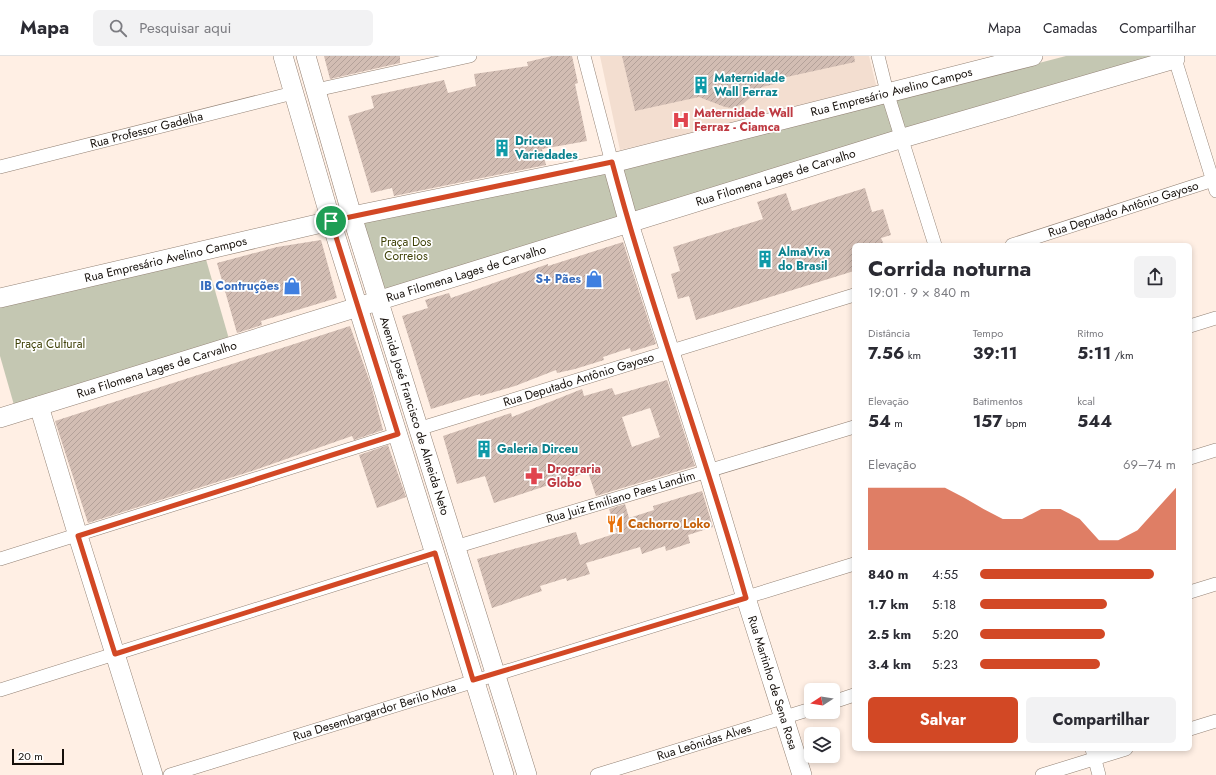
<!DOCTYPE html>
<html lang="pt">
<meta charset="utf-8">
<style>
body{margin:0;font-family:Jost,sans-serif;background:#f2f2f3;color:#2b2b33;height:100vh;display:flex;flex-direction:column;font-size:15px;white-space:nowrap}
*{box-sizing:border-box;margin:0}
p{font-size:13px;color:#7c7c81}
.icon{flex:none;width:22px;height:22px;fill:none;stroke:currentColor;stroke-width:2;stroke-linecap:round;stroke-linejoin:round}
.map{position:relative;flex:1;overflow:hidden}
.sheet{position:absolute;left:852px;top:187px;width:340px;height:508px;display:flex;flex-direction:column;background:#fff;border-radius:6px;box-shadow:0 2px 6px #0003}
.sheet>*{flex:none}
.needle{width:26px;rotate:258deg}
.tools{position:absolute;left:804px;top:627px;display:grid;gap:8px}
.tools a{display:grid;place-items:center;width:36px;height:36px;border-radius:6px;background:#fff;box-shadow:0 2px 6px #0003;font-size:20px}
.scale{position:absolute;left:12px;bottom:10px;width:52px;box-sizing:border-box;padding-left:4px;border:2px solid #150f0a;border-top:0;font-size:11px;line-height:14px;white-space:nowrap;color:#150f0a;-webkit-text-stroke:3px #fff;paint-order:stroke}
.pin{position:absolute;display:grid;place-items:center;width:34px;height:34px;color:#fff;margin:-17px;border:2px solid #fff;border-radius:50%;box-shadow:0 1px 4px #0007}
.round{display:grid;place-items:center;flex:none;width:42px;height:42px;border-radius:6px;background:#f2f2f3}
.overview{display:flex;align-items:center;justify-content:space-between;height:68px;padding:0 16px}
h1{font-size:22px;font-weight:700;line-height:30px}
.metrics{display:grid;grid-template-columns:repeat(3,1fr);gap:6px;height:68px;padding:4px 16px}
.metrics div{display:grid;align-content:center}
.metrics b{font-size:17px;font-weight:700}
.metrics small{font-size:11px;font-weight:400}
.metrics p{font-size:11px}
.chart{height:112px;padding:8px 16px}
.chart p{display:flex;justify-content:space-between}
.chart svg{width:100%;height:72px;margin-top:4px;fill:#d24825;opacity:.7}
.primary-button{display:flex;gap:8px;margin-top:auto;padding:8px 16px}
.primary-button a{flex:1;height:46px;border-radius:6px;background:#d24825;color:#fff;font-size:16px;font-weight:700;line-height:46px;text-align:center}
.primary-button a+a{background:#f2f2f3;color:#2b2b33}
ul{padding:0 16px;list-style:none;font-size:13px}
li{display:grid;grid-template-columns:64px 48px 1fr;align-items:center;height:30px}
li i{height:10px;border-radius:5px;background:#d24825}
header{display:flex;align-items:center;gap:24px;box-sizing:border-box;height:56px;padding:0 20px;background:#fff;border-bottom:1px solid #e1e1e2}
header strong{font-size:19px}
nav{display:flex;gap:22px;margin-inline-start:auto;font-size:14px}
.search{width:280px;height:36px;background:#f2f2f3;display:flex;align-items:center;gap:10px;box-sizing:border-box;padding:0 14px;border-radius:6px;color:#7c7c81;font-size:15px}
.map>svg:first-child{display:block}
.built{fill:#f3ded0}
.green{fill:#c4c7b2}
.building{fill:url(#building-hatch);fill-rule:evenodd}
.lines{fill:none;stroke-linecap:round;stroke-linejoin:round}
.street-casing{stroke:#938275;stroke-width:14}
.secondary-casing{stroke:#938275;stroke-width:20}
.street{stroke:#fff;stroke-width:13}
.secondary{stroke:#fff;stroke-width:19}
.route-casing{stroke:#fff;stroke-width:8}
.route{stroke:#d24825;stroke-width:5}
.labels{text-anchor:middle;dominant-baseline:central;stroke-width:3.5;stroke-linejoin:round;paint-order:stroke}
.culture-label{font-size:12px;font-weight:bold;fill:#0d838f;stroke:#fff;text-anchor:start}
.street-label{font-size:12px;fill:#150f0a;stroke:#fff}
.health-label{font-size:12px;font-weight:bold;fill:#be3a42;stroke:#fff;text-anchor:start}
.park-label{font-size:12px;fill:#3e4006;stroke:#fff}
.shop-label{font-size:12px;font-weight:bold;fill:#366cbe;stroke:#fff;text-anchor:end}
.food-label{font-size:12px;font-weight:bold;fill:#c56008;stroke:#fff;text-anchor:start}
</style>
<header>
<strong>Mapa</strong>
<div class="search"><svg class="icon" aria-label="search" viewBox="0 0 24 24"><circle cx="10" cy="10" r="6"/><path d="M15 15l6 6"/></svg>Pesquisar aqui</div>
<nav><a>Mapa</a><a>Camadas</a><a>Compartilhar</a></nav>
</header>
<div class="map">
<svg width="1216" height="719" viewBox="0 0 1216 719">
<defs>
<pattern id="building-hatch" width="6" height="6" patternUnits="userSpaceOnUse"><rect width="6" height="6" fill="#d2bdb3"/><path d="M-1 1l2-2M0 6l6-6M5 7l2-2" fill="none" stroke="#b3a199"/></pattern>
</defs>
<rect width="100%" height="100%" fill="#ffefe4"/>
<path class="built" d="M600 0H869L877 33 620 94Z"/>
<g class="green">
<path d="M1066 0H1158L382 237 360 166 904 42Z"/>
<path d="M205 200 229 283 14 349 0 300V249Z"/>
</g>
<g class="building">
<path d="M324 0H400V7L330 23Z"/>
<path d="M552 0H572L578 27 575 28 587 85 542 93 546 109 394 140 392 132 371 137 348 60 374 52 371 40 444 24 448 37 476 30 474 18 528 10 527 6Z"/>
<path d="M622 0H854L855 6 782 22 783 26 762 31 743 48 732 52 725 51 699 41 635 55Z"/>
<path d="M865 132 872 156 883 153 891 179 881 182 884 189H854V215L696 264 689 240 678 243 671 218 680 215 673 191 763 163 757 146 786 137 792 155Z"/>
<path d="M321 184 337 242 261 265 262 269 237 277 217 207 277 191Z"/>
<path d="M623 186 656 288 631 296 630 292 603 301 604 304 575 313 557 317 556 314 515 330 480 340V338L431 353 402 260 428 252 425 244 449 237 451 242 548 208V210Z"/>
<path d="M350 270 371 329 383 374 354 384 352 380 255 414 88 467 55 365Z"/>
<path d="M667 324 695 410 596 440 588 416 494 447 485 420 457 428 443 380 511 357 512 361 582 333 584 340 612 332 615 339ZM650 352 660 381 632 391 622 361Z"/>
<path d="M388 389 406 441 377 452 359 399Z"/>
<path d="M702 435 713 471 688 479 690 487 666 495 665 490 642 498 640 491 586 507 590 518 567 525 566 522 540 530 542 535 492 552 477 503 576 476 580 489 617 477 609 453 625 448 629 462 654 454 653 450Z"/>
</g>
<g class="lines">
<g class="street-casing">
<g id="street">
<path d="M584 0 612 107"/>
<path d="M878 0 887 36 935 189"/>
<path d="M1175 3 1216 135"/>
<path d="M316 34 470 0"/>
<path id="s1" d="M0 111 293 37"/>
<path id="s2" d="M1012 189 1213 124"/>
<path d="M1190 270 1216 262"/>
<path id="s3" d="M418 373 854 239"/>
<path d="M1190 402 1216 394"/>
<path id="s4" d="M455 491 854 371"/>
<path d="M0 503 398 378"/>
<path d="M1190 536 1216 528"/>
<path d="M0 634 435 497"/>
<path d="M833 646 854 639"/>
<path d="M1190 673 1216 665"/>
<path d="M1092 693 1099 719"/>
<path id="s5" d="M170 719 854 508"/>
<path id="s6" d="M597 719 811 653"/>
<path d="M1042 719 1126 693"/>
</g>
</g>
<g class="secondary-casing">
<g id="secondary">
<path d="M283 0 331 165 504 719"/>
<path id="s7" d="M306 0 352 160 527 719"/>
<path id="s8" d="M612 107 629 168 708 415 746 542 802 719"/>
<path id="s9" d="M0 242 352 160 612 107 1033 0"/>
<path d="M39 350 78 480 153 719"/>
<path id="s10" d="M0 362 903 82 1175 3 1174 0"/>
</g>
</g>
<use href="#street" class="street"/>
<use href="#secondary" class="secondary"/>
</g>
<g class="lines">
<g class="route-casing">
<path id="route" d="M612 106C651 253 705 396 746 542L473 624 435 497 115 598 78 480 398 378 331 165Z"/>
</g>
<use href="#route" class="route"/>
</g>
<defs>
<g id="building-bare" transform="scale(1.38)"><path d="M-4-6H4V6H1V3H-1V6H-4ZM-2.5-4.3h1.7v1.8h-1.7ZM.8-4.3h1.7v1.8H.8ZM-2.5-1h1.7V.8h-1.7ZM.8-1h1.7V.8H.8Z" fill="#0f9aa8" stroke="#fff" stroke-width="2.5" paint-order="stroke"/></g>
<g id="hospital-bare" transform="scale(1.38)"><path d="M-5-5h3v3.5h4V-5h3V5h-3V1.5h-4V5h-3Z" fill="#e0444e" stroke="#fff" stroke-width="2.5" paint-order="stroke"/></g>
<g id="shop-bare" transform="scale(1.38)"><path d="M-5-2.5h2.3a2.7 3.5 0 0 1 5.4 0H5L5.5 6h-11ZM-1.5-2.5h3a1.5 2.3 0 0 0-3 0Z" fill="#3f7fe0" stroke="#fff" stroke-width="2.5" paint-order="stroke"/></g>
<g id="pharmacy-bare" transform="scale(1.38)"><path d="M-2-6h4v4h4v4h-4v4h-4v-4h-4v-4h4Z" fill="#e0444e" stroke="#fff" stroke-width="2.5" paint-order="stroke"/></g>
<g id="restaurant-bare" transform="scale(1.38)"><path d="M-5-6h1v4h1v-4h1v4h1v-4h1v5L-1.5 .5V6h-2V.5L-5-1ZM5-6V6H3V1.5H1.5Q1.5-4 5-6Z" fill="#e8710a" stroke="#fff" stroke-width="2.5" paint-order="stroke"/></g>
</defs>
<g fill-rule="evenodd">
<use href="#building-bare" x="701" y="29"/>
<use href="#hospital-bare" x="681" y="64"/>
<use href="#building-bare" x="502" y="92"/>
<use href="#building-bare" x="765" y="203"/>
<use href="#shop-bare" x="594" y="223"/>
<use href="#shop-bare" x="292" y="230"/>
<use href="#building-bare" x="484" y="393"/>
<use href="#pharmacy-bare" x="534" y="420"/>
<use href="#restaurant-bare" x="615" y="468"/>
</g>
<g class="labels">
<g class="culture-label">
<text x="714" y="22">Maternidade<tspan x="714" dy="14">Wall Ferraz</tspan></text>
<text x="515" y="85">Driceu<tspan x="515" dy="14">Variedades</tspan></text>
<text x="778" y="196">AlmaViva<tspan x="778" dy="14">do Brasil</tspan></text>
<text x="497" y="393">Galeria Dirceu</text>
</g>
<g class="street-label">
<text stroke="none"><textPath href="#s9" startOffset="915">Rua Empresário Avelino Campos</textPath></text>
<text stroke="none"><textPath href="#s1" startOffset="151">Rua Professor Gadelha</textPath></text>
<text stroke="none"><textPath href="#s10" startOffset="812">Rua Filomena Lages de Carvalho</textPath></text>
<text stroke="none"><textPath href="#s2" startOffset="117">Rua Deputado Antônio Gayoso</textPath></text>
<text stroke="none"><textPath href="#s9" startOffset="170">Rua Empresário Avelino Campos</textPath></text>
<text stroke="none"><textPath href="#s10" startOffset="488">Rua Filomena Lages de Carvalho</textPath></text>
<text stroke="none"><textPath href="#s10" startOffset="164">Rua Filomena Lages de Carvalho</textPath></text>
<text stroke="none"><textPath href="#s3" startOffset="168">Rua Deputado Antônio Gayoso</textPath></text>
<text stroke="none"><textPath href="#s7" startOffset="376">Avenida José Francisco de Almeida Neto</textPath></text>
<text stroke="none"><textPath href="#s4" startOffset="173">Rua Juiz Emiliano Paes Landim</textPath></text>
<text stroke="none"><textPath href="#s8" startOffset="544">Rua Martinho de Sena Rosa</textPath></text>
<text stroke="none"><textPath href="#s5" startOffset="214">Rua Desembargardor Berilo Mota</textPath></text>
<text stroke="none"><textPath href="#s6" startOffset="112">Rua Leônidas Alves</textPath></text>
</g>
<g class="health-label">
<text x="694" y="57">Maternidade Wall<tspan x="694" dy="14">Ferraz - Ciamca</tspan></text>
<text x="547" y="413">Drograria<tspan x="547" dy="14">Globo</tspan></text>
</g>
<g class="park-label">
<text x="406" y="186">Praça Dos<tspan x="406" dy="14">Correios</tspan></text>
<text x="50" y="288">Praça Cultural</text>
</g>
<g class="shop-label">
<text x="581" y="223">S+ Pães</text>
<text x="279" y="230">IB Contruções</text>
</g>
<g class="food-label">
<text x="628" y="468">Cachorro Loko</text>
</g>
</g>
</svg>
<div class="tools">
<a><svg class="needle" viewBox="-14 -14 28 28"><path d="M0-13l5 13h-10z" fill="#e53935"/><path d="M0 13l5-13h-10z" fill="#7c7c81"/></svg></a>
<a><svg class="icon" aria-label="layers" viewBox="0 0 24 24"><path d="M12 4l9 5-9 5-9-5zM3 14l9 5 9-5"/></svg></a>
</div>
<div class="scale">20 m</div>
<div class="pin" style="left:331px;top:165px;background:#1e9e55"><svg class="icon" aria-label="arrive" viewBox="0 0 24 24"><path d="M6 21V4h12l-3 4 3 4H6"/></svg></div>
<section class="sheet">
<div class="overview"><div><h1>Corrida noturna</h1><p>19:01 · 9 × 840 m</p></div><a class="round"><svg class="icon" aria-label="share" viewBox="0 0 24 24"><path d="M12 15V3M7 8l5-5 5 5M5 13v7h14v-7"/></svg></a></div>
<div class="metrics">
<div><p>Distância</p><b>7.56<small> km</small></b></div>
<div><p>Tempo</p><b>39:11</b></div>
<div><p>Ritmo</p><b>5:11<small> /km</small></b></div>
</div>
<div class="metrics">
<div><p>Elevação</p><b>54<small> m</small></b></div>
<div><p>Batimentos</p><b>157<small> bpm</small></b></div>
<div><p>kcal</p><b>544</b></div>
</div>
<div class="chart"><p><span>Elevação</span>69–74 m</p>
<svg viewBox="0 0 160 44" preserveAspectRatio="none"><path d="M0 44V6L10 6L20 6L30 6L40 6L50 12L60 19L70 25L80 25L90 19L100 19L110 25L120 38L130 38L140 32L150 19L160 6V44z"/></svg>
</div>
<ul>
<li><b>840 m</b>4:55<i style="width:89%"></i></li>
<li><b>1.7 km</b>5:18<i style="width:65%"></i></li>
<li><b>2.5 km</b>5:20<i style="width:64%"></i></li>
<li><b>3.4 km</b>5:23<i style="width:61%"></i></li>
</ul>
<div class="primary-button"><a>Salvar</a><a>Compartilhar</a></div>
</section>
</div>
